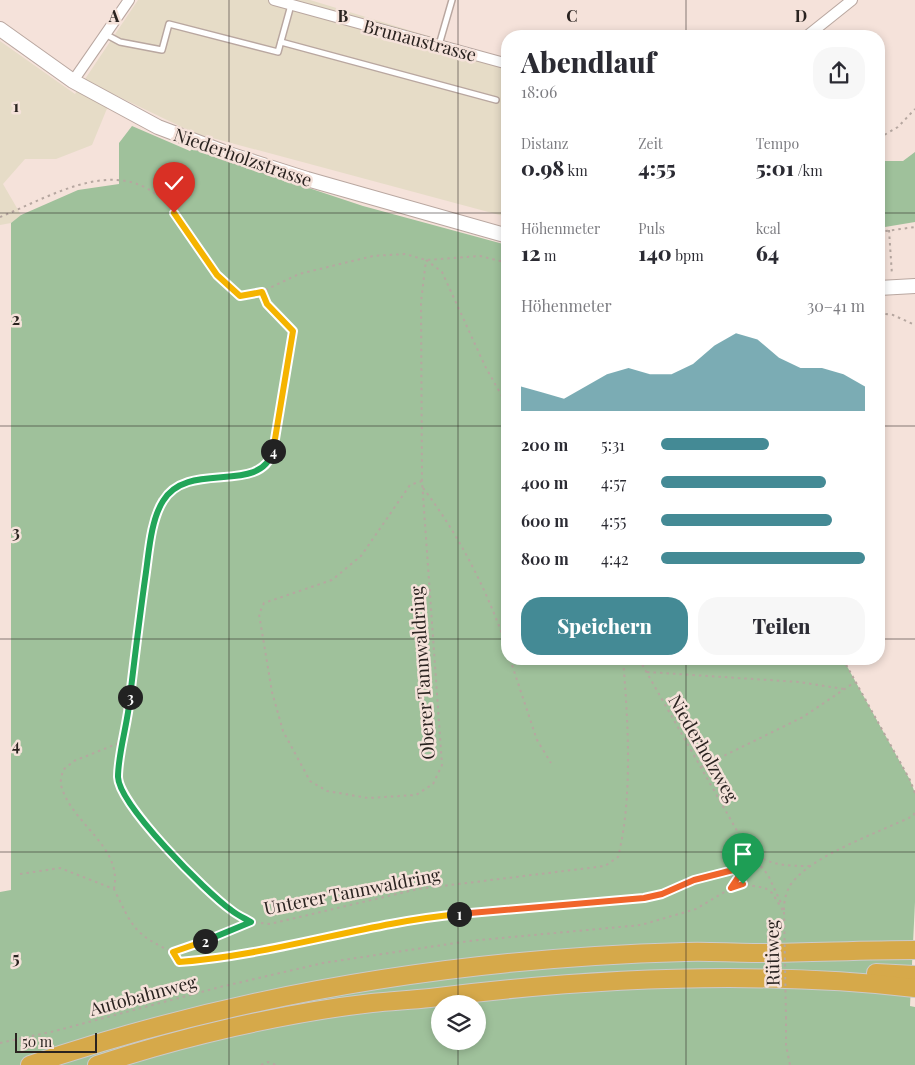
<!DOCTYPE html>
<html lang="de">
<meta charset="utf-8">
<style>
body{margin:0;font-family:"Playfair Display",serif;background:#f7f7f7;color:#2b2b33;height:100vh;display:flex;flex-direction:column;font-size:19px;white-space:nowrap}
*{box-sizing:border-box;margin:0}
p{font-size:16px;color:#7c7c81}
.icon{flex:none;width:28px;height:28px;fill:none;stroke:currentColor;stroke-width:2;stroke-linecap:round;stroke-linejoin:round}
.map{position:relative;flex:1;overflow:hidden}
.drawer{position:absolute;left:501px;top:30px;width:384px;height:635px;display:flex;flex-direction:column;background:#fff;border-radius:20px;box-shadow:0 2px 8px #0003}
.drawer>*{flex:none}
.buttons{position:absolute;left:431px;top:995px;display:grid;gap:10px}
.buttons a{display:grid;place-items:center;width:55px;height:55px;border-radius:50%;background:#fff;box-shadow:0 2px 8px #0003;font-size:25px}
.scale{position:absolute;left:15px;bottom:12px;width:82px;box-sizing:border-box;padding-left:5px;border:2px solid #2a2320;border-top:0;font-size:14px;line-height:18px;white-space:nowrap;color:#2a2320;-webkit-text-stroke:4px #f5e2da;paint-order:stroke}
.pin{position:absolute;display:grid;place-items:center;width:42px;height:42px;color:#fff;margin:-51px -21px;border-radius:50% 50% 50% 0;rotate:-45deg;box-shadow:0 0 5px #0007}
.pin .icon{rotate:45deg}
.km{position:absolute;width:25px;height:25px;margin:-12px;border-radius:50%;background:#222;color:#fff;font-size:14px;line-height:25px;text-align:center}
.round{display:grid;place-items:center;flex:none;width:52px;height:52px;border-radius:20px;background:#f7f7f7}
.headline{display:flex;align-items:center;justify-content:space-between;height:85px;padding:0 20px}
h1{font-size:28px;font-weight:800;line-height:38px}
.figures{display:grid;grid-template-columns:repeat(3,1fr);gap:8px;height:85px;padding:5px 20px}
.figures div{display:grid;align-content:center}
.figures b{font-size:21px;font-weight:800}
.figures small{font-size:14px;font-weight:400}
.figures p{font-size:14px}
.chart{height:140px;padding:10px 20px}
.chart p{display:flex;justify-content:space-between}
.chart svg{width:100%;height:90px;margin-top:5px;fill:#448a95;opacity:.7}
.button{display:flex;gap:10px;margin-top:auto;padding:10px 20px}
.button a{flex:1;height:58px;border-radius:20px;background:#448a95;color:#fff;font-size:20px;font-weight:800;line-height:58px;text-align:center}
.button a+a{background:#f7f7f7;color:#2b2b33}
ul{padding:0 20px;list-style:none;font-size:16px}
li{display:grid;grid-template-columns:80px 60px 1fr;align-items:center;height:38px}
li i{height:12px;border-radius:6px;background:#448a95}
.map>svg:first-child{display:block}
.industrial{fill:#e6dcc7}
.green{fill:#9fc19b;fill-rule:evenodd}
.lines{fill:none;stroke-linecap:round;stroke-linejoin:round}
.service-casing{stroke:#b9a7a0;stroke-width:8}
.minor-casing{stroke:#b9a7a0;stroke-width:12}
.secondary-casing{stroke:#b9a7a0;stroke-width:16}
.motorway-casing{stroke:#cccac9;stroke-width:20}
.path{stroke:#b6a7a0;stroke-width:2;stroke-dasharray:2.5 4;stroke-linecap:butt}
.service{stroke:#fff;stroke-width:5}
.minor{stroke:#fff;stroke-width:10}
.secondary{stroke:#fff;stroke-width:14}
.motorway{stroke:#d6a94a;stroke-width:18}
.path-bridge{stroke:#b6a7a0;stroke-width:2;stroke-dasharray:2.5 4;stroke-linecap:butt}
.split-1-casing{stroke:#fff;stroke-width:10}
.split-2-casing{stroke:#fff;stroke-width:10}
.split-3-casing{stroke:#fff;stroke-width:10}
.split-4-casing{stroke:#fff;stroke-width:10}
.split-5-casing{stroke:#fff;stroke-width:10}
.split-1{stroke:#f0652b;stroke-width:6}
.split-2{stroke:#f5b400;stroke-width:6}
.split-3{stroke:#22a559;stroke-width:6}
.split-4{stroke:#22a559;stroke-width:6}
.split-5{stroke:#f5b400;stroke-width:6}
.grid{fill:none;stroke:#2a2320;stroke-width:1;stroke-opacity:0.55}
.labels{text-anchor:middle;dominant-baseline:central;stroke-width:5;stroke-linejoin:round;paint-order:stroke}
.street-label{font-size:18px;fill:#2a2320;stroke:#f5e2da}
.grid-label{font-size:16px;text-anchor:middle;font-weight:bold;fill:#2a2320;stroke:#f5e2da;stroke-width:5;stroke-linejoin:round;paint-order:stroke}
</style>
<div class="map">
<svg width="915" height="1065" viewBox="0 0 915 1065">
<rect width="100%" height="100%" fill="#f5e2da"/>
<path class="industrial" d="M138 0H310L507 60V217L194 133 113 94 92 145 56 159H25L3 184 21 215 11 223 0 225V41L75 94Z"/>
<g class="green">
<path d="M132 126 190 151 192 149 363 206 507 245 508 659H843L910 780 915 793V902L910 1006 915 1007V1065H0V892L11 890V223L21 215 78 190 119 184V143ZM440 1004H478V1041H440Z"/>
<path d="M915 152V222L879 228V161H903Z"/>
</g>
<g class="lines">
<g class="service-casing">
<g id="service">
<path d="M105 34 120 42 162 50 169 24 278 52 291 5"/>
<path d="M281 42 496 100"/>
<path d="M439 45 452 0"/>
</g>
</g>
<g class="minor-casing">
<g id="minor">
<path d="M274 0 508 64"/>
<path d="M807 36 852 0"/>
<path d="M73 81 129 0"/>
</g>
</g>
<g class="secondary-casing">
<g id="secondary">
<path d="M0 29 73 81 158 127 232 155 307 179 508 236"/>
<path d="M879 288 915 286"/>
</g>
</g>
<g class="motorway-casing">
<g id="motorway">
<path d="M876 973 915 975"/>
<path d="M30 1065C242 993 462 958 685 952 708 951 730 953 753 953 807 953 861 950 915 950"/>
<path d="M97 1065C181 1037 284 1013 372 1003 391 1001 411 1000 430 998 590 978 755 970 915 988"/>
</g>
</g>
<g class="path">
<path d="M879 138 898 127 915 109"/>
<path d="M0 217C59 193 127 148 176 215 190 234 201 257 217 275 224 283 232 289 240 296L261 292 299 274 373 256 405 254 426 260 480 256 508 263"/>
<path d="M889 230 892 275"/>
<path d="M879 232 915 227"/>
<path d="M426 260 442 272 485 366 508 407"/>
<path d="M261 292 267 305 293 331 273 454 263 468 250 475 208 477 182 483 163 501 151 535 135 649 128 720 118 778 124 796 157 838 205 886 231 910 251 922 270 924 418 889 605 866 618 857C633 798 628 720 623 659"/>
<path d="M879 313 893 315 915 325"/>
<path d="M422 481 410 485 361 556 332 580 264 603 259 614 272 692 283 731 310 781 327 791 368 798 416 795 433 784 442 765 422 481 421 302 426 260"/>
<path d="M423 488C460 536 489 594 508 651"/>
<path d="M510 659 537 740 551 763"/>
<path d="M639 659 748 850 768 875 782 905"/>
<path d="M843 659 910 780 915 793"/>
<path d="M647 672 799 682 844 689"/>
<path d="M701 767 803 717 855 682"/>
<path d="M752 852C771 866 788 866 811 866"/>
<path d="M20 874 60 868 114 889C132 926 134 935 173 952L251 922"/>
<path d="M731 888 743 871 748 850"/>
<path d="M114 889C123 846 71 824 61 785 60 781 62 775 63 770L74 761 124 741"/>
<path d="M784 910C784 900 786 892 791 884 812 855 880 832 913 816L915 812"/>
<path d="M173 952 179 962 218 959 421 917 644 898 662 894 695 880 745 867"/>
<path d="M786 1017V1045L790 1065"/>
<path d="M0 1043 55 1031 220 987 323 963 469 941 641 925 696 909 731 888 743 884 765 888 772 893 784 912"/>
<path d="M261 1065 268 1062 276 1065"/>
</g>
<use href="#service" class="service"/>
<use href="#minor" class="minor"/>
<use href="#secondary" class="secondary"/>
<use href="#motorway" class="motorway"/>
<path class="path-bridge" d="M784 912 786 1017"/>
</g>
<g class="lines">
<g class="split-1-casing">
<path id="split-1" d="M459 914 644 898 662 894 694 880 745 867 731 888 743 884"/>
</g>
<g class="split-2-casing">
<path id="split-2" d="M205 941 173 952 179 962C274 955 365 923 459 914"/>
</g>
<g class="split-3-casing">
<path id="split-3" d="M130 697C128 723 118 753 118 777 119 805 206 892 231 910 237 915 244 918 251 922L205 941"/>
</g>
<g class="split-4-casing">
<path id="split-4" d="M130 697C135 655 140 614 146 572 149 551 151 520 163 501 188 459 260 496 273 451"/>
</g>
<g class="split-5-casing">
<path id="split-5" d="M174 213 217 275 240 296 262 292 267 304 293 331 273 451"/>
</g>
<use href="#split-1" class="split-1"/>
<use href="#split-2" class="split-2"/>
<use href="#split-3" class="split-3"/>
<use href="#split-4" class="split-4"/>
<use href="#split-5" class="split-5"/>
</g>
<path class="grid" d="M229 0V1065M458 0V1004M686 0V36M0 213H508M879 213H915M0 426H508M879 426H915M0 639H508M879 639H915M686 659V1065M0 852H915M458 1041V1065"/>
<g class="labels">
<g class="street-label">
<text transform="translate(420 40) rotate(15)">Brunaustrasse</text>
<text transform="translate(243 157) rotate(19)">Niederholzstrasse</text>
<text transform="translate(422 673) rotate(-94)">Oberer Tannwaldring</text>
<text transform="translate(704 748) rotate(60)">Niederholzweg</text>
<text transform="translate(352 891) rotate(-11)">Unterer Tannwaldring</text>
<text transform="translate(772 953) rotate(-91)">Rütiweg</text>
<text transform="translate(143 995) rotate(-15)">Autobahnweg</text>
</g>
</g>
<g class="grid-label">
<text x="114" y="22">A</text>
<text x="343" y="22">B</text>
<text x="572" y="22">C</text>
<text x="801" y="22">D</text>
<text x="16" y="112">1</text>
<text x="16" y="325">2</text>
<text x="16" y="538">3</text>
<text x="16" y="751">4</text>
<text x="16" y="964">5</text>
</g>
</svg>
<div class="buttons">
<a><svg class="icon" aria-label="layers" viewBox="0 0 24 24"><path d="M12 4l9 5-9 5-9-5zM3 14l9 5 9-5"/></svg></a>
</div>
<div class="scale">50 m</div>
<div class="pin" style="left:743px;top:884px;background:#1e9e55"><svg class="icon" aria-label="arrive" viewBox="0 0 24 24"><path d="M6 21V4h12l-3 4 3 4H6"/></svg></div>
<div class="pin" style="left:174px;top:213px;background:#d93025"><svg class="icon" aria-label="check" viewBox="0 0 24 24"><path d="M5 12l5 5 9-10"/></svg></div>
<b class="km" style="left:459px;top:914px">1</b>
<b class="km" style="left:205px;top:941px">2</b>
<b class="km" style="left:130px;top:697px">3</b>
<b class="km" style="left:273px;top:451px">4</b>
<section class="drawer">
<div class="headline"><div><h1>Abendlauf</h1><p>18:06</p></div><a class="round"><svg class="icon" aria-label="share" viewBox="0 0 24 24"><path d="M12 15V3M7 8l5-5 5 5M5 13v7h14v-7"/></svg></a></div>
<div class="figures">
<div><p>Distanz</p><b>0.98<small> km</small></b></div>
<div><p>Zeit</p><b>4:55</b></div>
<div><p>Tempo</p><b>5:01<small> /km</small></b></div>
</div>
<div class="figures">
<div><p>Höhenmeter</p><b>12<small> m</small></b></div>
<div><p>Puls</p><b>140<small> bpm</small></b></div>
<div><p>kcal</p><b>64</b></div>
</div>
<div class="chart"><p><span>Höhenmeter</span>30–41 m</p>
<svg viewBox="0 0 160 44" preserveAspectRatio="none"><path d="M0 44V32L10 35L20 38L30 32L40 26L50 23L60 26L70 26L80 21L90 12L100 6L110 9L120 18L130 23L140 23L150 26L160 32V44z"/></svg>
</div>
<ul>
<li><b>200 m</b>5:31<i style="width:53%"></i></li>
<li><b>400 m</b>4:57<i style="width:81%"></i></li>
<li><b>600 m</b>4:55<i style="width:84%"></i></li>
<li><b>800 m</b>4:42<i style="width:100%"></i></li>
</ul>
<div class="button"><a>Speichern</a><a>Teilen</a></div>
</section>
</div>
